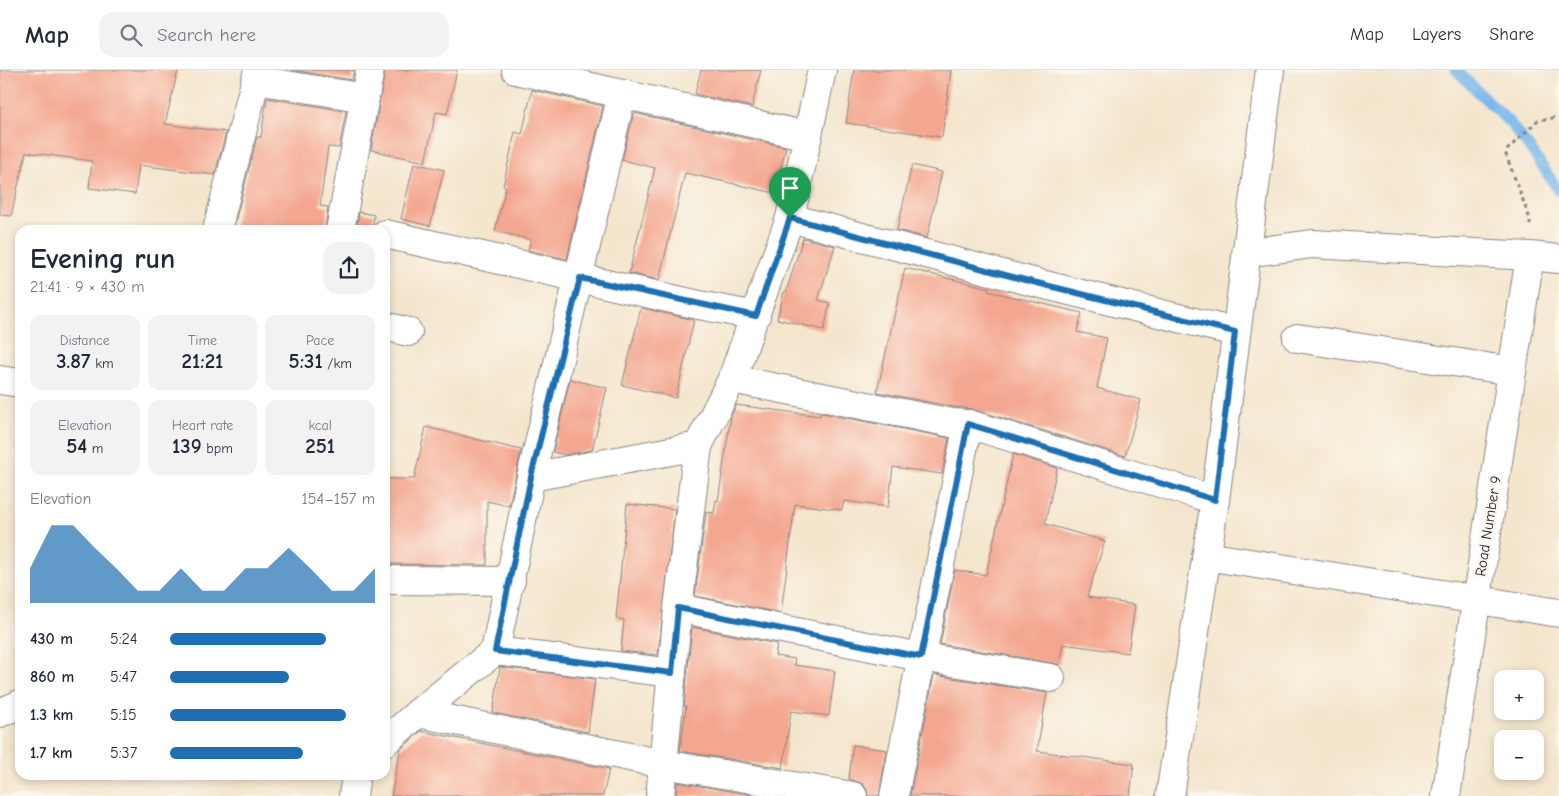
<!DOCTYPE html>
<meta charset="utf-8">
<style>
body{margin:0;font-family:"Comic Neue",sans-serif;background:#f2f2f3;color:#1f2937;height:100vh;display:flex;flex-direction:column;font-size:19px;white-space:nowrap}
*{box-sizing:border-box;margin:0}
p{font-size:16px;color:#747a83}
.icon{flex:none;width:28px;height:28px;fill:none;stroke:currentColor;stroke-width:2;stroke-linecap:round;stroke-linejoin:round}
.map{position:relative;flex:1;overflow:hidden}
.drawer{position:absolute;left:15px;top:155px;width:375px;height:555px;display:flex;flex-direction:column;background:#fff;border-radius:15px;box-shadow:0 2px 8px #0003}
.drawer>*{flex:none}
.buttons{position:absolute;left:1494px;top:600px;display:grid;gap:10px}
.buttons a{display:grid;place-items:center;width:50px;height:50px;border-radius:10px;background:#fff;box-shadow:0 2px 8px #0003;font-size:25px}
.pin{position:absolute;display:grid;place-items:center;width:42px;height:42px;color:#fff;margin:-51px -21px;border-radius:50% 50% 50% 0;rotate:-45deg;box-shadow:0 0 5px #0007}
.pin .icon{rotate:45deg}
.round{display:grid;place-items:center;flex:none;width:52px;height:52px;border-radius:15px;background:#f2f2f3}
.headline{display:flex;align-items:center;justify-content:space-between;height:85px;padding:0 15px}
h1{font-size:28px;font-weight:700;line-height:38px}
.stats{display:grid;grid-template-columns:repeat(3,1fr);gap:8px;height:85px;padding:5px 15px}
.stats div{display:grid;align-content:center;border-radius:12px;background:#f2f2f3;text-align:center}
.stats b{font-size:21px;font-weight:700}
.stats small{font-size:14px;font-weight:400}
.stats p{font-size:14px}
.chart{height:140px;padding:10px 15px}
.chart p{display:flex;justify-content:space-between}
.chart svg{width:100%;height:90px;margin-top:5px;fill:#1f6fb2;opacity:.7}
ul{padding:0 15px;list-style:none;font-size:16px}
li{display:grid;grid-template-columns:80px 60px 1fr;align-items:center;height:38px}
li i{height:12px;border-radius:6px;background:#1f6fb2}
header{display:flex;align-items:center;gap:30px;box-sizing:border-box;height:70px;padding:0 25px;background:#fff;border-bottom:1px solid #e0e1e3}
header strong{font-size:24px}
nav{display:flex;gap:28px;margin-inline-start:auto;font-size:18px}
.search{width:350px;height:45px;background:#f2f2f3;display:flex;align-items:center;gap:12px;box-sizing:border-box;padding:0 18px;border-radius:15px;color:#747a83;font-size:19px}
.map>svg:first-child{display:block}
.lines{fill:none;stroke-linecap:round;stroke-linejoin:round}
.stream{stroke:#77b7eb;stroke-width:11}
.building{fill:#f4a790}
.minor-casing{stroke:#8b8484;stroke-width:30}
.path{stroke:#8b8484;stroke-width:3;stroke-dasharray:4 4;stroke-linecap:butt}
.minor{stroke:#fff;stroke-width:28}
.route-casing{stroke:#fff;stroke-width:10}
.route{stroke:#1f6fb2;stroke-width:6}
.labels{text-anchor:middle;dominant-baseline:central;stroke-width:5;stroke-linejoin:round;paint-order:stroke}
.street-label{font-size:15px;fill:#22223b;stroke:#fbf7ec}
</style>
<header>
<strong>Map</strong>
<div class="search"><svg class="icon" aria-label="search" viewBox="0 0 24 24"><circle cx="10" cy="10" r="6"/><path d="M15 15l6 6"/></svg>Search here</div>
<nav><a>Map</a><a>Layers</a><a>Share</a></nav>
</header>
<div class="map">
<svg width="1559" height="726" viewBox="0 0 1559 726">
<rect width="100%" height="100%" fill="#fbf7ec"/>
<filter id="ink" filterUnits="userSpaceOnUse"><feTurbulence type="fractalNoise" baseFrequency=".02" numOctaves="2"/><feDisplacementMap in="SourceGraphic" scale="10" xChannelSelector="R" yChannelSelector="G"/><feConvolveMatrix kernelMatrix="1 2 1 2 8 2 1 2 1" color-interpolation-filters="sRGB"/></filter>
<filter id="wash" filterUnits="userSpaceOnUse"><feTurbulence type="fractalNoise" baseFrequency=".0096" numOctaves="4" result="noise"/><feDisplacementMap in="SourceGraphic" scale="20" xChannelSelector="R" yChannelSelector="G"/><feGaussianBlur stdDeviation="1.12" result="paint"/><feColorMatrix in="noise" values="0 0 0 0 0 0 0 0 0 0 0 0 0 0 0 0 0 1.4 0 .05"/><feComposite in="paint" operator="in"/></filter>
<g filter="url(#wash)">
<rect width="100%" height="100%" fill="#f4e6cd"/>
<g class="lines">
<path class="stream" d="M1456 0 1510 53 1534 84 1559 121"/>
</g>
<g id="blocks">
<g class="building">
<path d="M0 0H178L165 54 226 62 215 105 139 95 135 124 89 118 92 91 26 82 11 146 0 145Z"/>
<path d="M292 0H354L352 10Z"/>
<path d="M385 0H457L447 44 436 42 425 92 371 80Z"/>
<path d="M701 0H761L752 37 695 24Z"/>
<path d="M854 0H951L942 67 846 53Z"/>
<path d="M532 20 603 36 567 189 528 180 531 170 495 161 506 116H503L515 62 522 64Z"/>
<path d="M267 28 346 41 339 78 328 77 320 136 328 137 325 160H233L257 67H261Z"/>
<path d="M634 43 786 77 775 123 685 103 659 210 629 203 655 98 622 90Z"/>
<path d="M414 93 444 100 430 156 401 149Z"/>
<path d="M912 95 942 102 927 168 897 160Z"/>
<path d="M359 142 374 145 373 155 370 160H356Z"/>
<path d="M803 168 835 176 818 230 830 233 824 260 777 249 784 222H786Z"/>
<path d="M905 198 989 218 988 221 1082 243 1077 262 1107 268 1097 318 1141 330 1125 386 973 339 954 337 877 322Z"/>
<path d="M641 238 694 250 676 328 622 315Z"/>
<path d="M570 309 607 318 592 380 565 385 553 382Z"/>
<path d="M736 335 820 346 821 343 949 368 942 404 893 397 888 437 844 431 842 440 795 434 781 543 695 526 706 442 714 443 716 430 718 431 731 346Z"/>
<path d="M426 357 521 380 509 436 487 431V495L385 494V409H414Z"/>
<path d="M1013 384 1057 398 1045 454 1105 471 1087 527 1135 535 1128 583 1063 574 1059 595 1053 593 940 574 955 500 986 505Z"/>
<path d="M627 434 675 439 658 585 621 581 624 550 616 549Z"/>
<path d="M692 557 777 574 775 586 795 589 794 595 835 601 829 646 791 641 783 698 680 681 686 636H684Z"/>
<path d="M500 597 595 609 588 662 493 643Z"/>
<path d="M934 605 1047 623 1037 681 1134 694 1130 726H910Z"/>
<path d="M421 661 609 699 603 726H391L400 680Z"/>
<path d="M853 675 887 680 879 726H868L867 720 863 714 849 709Z"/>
<path d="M677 712 759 726H676Z"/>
</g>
</g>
</g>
<g filter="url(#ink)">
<use href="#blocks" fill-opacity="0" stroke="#8b8484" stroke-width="1"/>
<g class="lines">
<g class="minor-casing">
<g id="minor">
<path d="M516 0 808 66"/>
<path d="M256 10 365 28"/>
<path d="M790 148 1025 210 1235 262"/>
<path d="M217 160 258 0"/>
<path d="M340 160 370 0"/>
<path d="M385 164 699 235 756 246"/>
<path d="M1246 183 1312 174 1530 186 1559 189"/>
<path d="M385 256 408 262"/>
<path d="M1297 268 1512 301"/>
<path d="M732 309 952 353 968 354 1215 430"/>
<path d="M0 310 20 313"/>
<path d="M531 407 698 376 732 309 790 148 822 0"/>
<path d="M1206 486 1559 543"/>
<path d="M385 510 511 511"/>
<path d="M678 538 921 587 1051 608"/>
<path d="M495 581 672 603"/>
<path d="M0 643 20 634"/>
<path d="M418 643 663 694 853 726"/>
<path d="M385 672 418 643 495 581 531 407 622 24"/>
<path d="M353 726 356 705"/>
<path d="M660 726 678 538 698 376"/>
<path d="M894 726 968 354"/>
<path d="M1170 726 1215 430 1270 0"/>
<path d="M1446 726 1530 186"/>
</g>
</g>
<path class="path" d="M1530 155V149L1505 82 1538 50 1559 47"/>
<use href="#minor" class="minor"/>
</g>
</g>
<g class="lines" filter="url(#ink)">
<g class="route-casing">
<path id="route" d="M790 148 1025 210 1235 262 1215 430 968 354 921 587 678 538 672 603 495 581 531 407 580 208 756 246Z"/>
</g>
<use href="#route" class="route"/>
</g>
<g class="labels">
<g class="street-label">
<text transform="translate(1488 456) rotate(-81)">Road Number 9</text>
</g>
</g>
</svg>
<div class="buttons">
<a>+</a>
<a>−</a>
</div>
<div class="pin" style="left:790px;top:148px;background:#1e9e55"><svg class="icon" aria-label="arrive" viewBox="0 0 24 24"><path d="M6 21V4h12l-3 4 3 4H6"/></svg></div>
<section class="drawer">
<div class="headline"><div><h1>Evening run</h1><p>21:41 · 9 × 430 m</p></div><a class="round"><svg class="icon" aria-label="share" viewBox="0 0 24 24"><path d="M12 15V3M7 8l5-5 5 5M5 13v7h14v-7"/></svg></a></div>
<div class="stats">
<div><p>Distance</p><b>3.87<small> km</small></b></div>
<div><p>Time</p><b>21:21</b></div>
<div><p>Pace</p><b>5:31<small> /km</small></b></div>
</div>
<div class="stats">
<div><p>Elevation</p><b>54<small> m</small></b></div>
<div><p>Heart rate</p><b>139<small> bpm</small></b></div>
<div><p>kcal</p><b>251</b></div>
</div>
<div class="chart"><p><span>Elevation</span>154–157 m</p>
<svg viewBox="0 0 160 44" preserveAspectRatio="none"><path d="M0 44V27L10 6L20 6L30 17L40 27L50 38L60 38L70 27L80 38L90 38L100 27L110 27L120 17L130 27L140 38L150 38L160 27V44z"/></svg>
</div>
<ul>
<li><b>430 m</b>5:24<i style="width:76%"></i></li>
<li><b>860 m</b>5:47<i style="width:58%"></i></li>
<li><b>1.3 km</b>5:15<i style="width:86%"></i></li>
<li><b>1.7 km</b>5:37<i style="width:65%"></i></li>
</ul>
</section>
</div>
